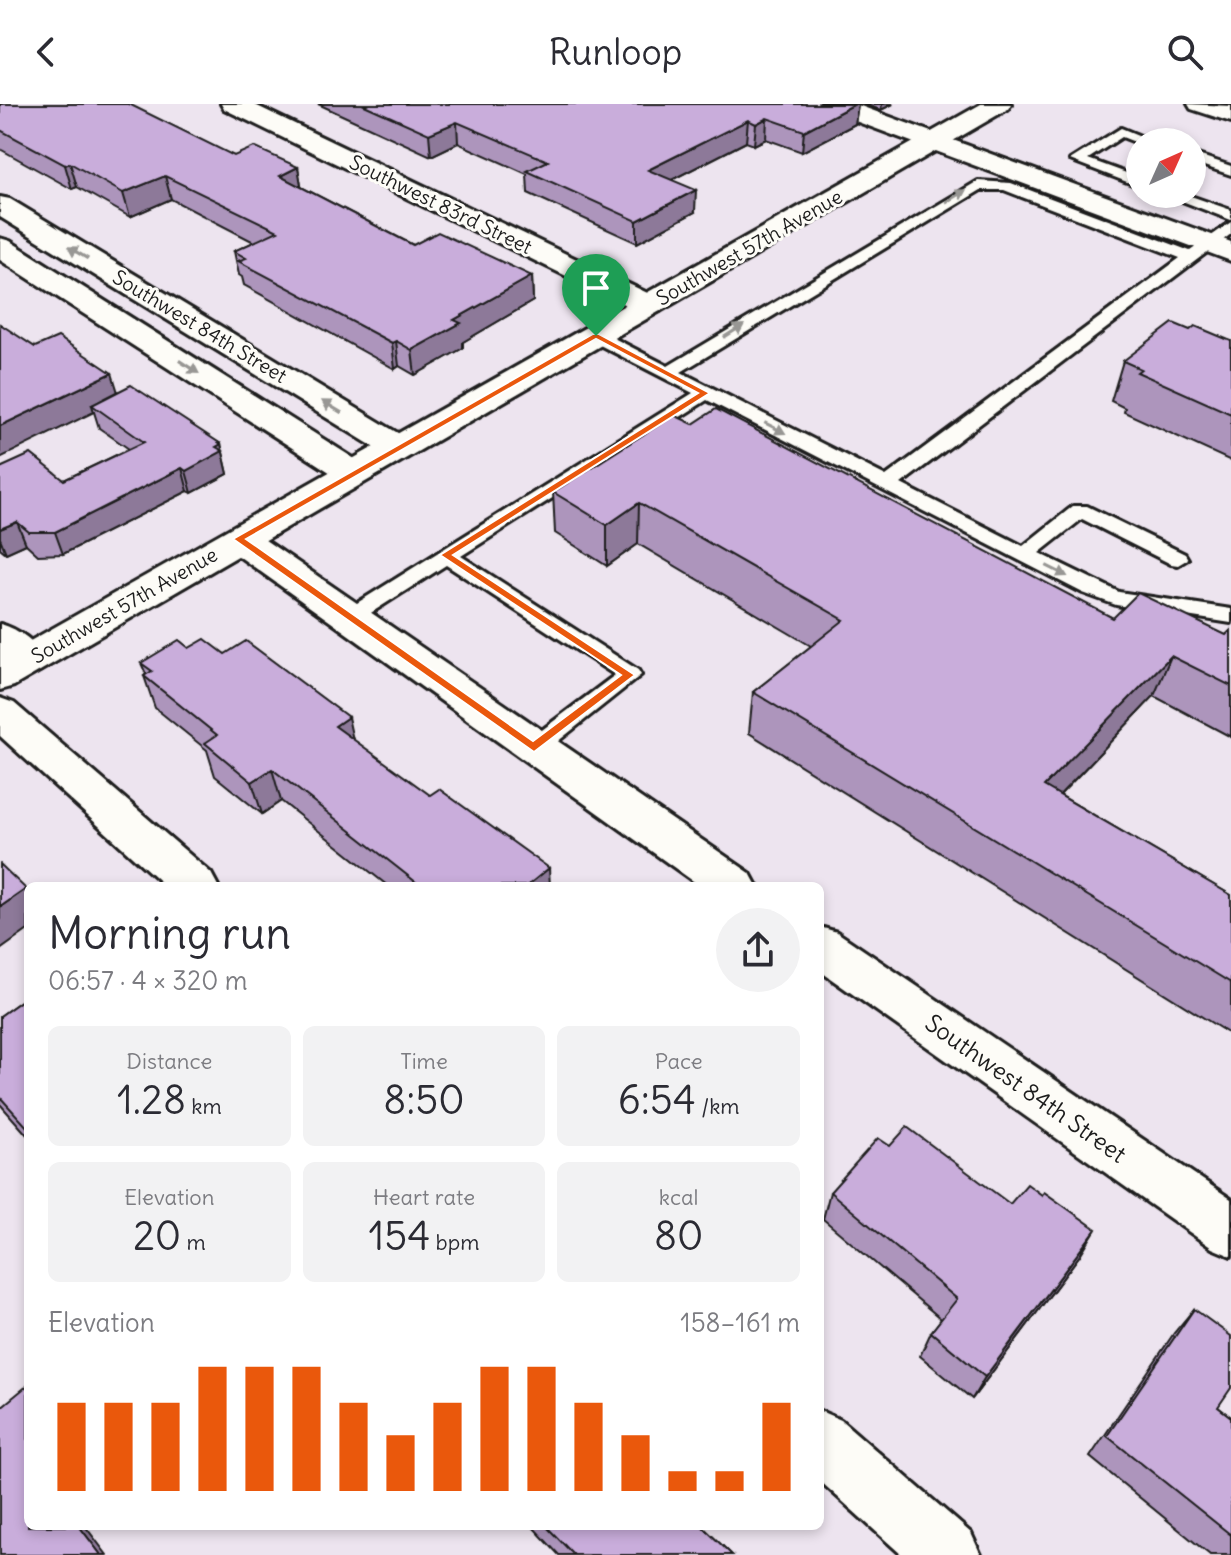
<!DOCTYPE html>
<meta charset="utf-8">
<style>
body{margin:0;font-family:Delius,sans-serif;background:#f2f2f3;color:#2b2b33;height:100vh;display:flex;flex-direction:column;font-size:30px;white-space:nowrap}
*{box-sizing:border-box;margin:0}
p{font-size:26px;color:#7c7c81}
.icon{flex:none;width:44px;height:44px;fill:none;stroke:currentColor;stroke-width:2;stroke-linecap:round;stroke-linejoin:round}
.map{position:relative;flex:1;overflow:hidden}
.sheet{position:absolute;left:24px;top:778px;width:800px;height:648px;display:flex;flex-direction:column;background:#fff;border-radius:12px;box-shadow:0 4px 12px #0003}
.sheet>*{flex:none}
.needle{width:52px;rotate:45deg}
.fabs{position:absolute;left:1126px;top:24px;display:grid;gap:16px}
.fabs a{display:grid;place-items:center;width:80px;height:80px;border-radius:50%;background:#fff;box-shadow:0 4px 12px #0003;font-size:40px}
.pin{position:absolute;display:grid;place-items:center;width:68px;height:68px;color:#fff;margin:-82px -34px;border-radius:50% 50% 50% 0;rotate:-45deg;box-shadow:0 0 8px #0007}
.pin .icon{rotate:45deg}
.round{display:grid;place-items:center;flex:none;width:84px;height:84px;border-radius:42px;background:#f2f2f3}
.head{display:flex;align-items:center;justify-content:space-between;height:136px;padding:0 24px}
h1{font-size:44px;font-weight:600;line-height:60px}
.figures{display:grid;grid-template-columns:repeat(3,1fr);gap:12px;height:136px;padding:8px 24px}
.figures div{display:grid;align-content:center;border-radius:12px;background:#f2f2f3;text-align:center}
.figures b{font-size:40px;font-weight:600}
.figures small{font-size:22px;font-weight:400}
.figures p{font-size:22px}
.chart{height:224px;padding:16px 24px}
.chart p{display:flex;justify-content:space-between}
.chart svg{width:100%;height:144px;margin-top:8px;stroke:#ea580c;stroke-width:6}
header{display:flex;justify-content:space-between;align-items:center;height:104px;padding:0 24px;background:#fff;font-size:36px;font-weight:600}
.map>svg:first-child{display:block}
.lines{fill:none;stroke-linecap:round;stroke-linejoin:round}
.service-casing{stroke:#1c1c1c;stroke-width:6}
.minor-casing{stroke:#1c1c1c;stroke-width:6}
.secondary-casing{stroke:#1c1c1c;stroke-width:6}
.service{fill:#fdfcf7;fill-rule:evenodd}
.minor{fill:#fdfcf7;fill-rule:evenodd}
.secondary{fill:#fdfcf7;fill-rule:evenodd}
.wall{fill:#ad95bc;stroke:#1c1c1c;stroke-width:2}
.shaded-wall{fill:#8d7999;stroke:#1c1c1c;stroke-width:2}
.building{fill:#c9addb;stroke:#1c1c1c;stroke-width:2}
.oneway{fill:#989794}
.route{fill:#ea580c;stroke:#fff;stroke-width:2;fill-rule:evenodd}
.labels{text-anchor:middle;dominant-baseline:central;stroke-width:6;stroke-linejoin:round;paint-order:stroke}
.far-street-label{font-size:20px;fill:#1c1c1c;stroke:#fdfcf7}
.street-label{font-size:24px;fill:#1c1c1c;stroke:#fdfcf7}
</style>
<header><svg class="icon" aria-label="back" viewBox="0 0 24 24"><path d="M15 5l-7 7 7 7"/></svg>Runloop<svg class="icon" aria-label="search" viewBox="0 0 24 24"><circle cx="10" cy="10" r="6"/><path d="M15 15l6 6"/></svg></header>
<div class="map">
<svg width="1231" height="1451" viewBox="0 0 1231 1451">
<rect width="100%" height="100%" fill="#ede4ef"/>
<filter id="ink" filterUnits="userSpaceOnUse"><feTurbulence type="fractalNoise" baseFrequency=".0125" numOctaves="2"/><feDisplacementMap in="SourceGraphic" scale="16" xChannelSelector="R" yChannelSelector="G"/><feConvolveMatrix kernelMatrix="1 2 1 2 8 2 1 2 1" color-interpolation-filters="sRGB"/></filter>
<g filter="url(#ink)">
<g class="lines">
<g class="service-casing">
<g id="service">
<path d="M1121 24 1155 38 1140 40 1122 33 1088 55 1140 74V83L1070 56Z"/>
<path d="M1192 49 1231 62V71L1192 58Z"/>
<path d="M978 77 1011 79 1190 147 1231 118V130L901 380 1023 442 1073 402H1087L1185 450 1188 455 1178 461 1171 460 1082 415 1039 449 1119 488 1231 505V519L1116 501 1083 489 707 296 461 452 638 566 641 571 542 650 534 652 526 650 523 644 526 638 615 571 446 461 355 519H341L338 514 341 509 693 289 590 236 588 232 590 228H602L668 262ZM981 86H1004L1180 154 886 372 681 268Z"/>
<path d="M1164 90H1185L1231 106V116Z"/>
</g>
</g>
<g class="minor-casing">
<g id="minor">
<path d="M221 0H253L660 195 664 201 660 207 649 210 638 207 224 5Z"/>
<path d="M820 0H855L1231 138V157L823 5Z"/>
<path d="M1188 0 1231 2V18L1191 5Z"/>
<path d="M0 93 10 95 411 337 416 344 411 351 399 354 387 351 0 113Z"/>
<path d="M0 134 10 137 366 362 371 369 366 376 354 379 342 376 0 156Z"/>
<path d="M239 423 252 427 750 769 757 782H700L226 443 221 435 226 427Z"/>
<path d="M0 520C19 525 37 539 47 556L41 566C23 571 14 567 0 554Z"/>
<path d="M0 594 14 599 211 769 218 782H165L0 632Z"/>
<path d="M820 823 837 828 1231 1095V1152L1212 1144 820 867Z"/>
<path d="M820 1307 841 1316 971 1429 981 1451H902L820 1377Z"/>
</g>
</g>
<g class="secondary-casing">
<path id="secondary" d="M981 0H1011L1008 5 14 582 0 586V554Z"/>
</g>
<use href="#service" class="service"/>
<use href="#minor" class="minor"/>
<use href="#secondary" class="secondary"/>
</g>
<g class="wall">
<path d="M0 0 234 52 298 63 301 83 413 141 532 172 533 197 463 238V244L415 271 399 262 395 265 244 181 242 173 239 171 234 147 254 138 171 95 130 113 77 83 72 85 0 45Z"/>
<path d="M318 0H858L855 20 802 48 766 35 754 41 746 38 671 76 695 108 637 139 528 89 527 70 458 39 431 52Z"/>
<path d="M863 0H893L881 6Z"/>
<path d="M1190 226 1231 237V357L1124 308 1125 304 1111 297 1123 257Z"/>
<path d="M35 243 117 288 221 340 228 370 192 389 188 387 63 450 38 451 26 440 6 449 0 444V364L64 376 129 345 99 324 94 308Z"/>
<path d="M693 320 1113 514 1226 531 1231 526V633L1154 592 1060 691 1231 791V931L749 629 753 588 811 542 638 440 607 462 555 429 553 388Z"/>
<path d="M189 544 225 550 353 636 550 782H388L281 697 262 710 215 672 207 646 155 604 144 572 146 570 141 559Z"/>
<path d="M28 892V1032L0 1000V912Z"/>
<path d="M890 1042 1010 1100 1080 1151 972 1295 920 1252 931 1228 941 1215 823 1115 830 1088Z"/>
<path d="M1194 1205 1218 1303 1231 1313V1451H1210L1090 1353 1174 1229Z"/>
<path d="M532 1422H702L732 1451H559Z"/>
</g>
<g class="shaded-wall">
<path d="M855 0H858L855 20 802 48 804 27Z"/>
<path d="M882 0H893L881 6Z"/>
<path d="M767 14 766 35 754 41 756 20Z"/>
<path d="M748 16 746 38 648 88V66Z"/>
<path d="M457 18 458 39 431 52 429 30Z"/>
<path d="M70 59 77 83 72 85 65 61Z"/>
<path d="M298 63 302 87 280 72Z"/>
<path d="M165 72 171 95 130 113 123 89Z"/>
<path d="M696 86 695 108 637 139V117Z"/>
<path d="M532 172 533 197 463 238V244L415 271 412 246 454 216Z"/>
<path d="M396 237 399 262 395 265 392 239Z"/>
<path d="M112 269 120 295 92 301 94 308 0 354V322Z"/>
<path d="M221 340 228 370 192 389 186 367 216 343Z"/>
<path d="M182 364 188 387 63 450 55 428Z"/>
<path d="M639 399 638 440 607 462V421Z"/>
<path d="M17 418 26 440 6 449 0 434V425Z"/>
<path d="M1171 552 1154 592 1030 722 1044 682Z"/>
<path d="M348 613 355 645 335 622Z"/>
<path d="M272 665 281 697 262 710 252 678Z"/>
<path d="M549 764 550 782H527Z"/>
<path d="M26 785 28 789V826L0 846V803Z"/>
<path d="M1096 1125 1080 1151 972 1295 985 1273Z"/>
<path d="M79 1422H85L107 1451H101Z"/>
</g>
<g class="building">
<path d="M0 0H129L234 52 254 43 298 63 280 72 413 141 438 128 532 172 454 216 461 219 412 246 396 237 392 239 238 157 246 154 234 147 278 127 165 72 123 89 70 59 65 61 0 26Z"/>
<path d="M362 0H855L804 27 767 14 756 20 748 16 648 66 696 86 637 117 527 67 548 57 457 18 429 30Z"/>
<path d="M1173 219 1190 226 1195 222 1231 237V310L1137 268 1141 265 1123 257Z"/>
<path d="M0 220 35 243 58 233 112 269 0 322Z"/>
<path d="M131 281 221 340 216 343 223 347 186 367 182 364 55 428H29L17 418 0 425V364L31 350 64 376 144 338 92 301Z"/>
<path d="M716 305 1113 514 1138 489 1226 531 1231 526V582L1171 552 1044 682 1231 791V879L753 588 844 516 639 399 607 421 553 388 674 311 693 320Z"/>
<path d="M205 535 225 550 246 537 348 613 335 622 430 691 439 685 549 764 527 782H413L417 779 272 665 252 678 205 639 217 631 144 572 152 567 141 559 179 536 189 544Z"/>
<path d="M0 760 26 785 0 803Z"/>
<path d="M28 892V1024L0 993V912Z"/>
<path d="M907 1023 1010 1100 1027 1080 1042 1091 1044 1088 1096 1125 985 1273 931 1228 957 1195 830 1088 878 1034 890 1042Z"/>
<path d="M1194 1205 1231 1232V1284L1218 1303 1231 1313V1431L1107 1332Z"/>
<path d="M28 1281V1422H79L101 1451H0V1304Z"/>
<path d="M546 1422H702L732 1451H574Z"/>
</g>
<defs><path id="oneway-solid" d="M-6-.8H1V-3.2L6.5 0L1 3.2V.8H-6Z" transform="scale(2)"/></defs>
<g class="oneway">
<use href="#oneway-solid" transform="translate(956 92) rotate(-31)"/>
<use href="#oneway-solid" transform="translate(78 149) rotate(-149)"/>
<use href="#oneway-solid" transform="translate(734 227) rotate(-32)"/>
<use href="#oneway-solid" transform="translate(189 263) rotate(33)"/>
<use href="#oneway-solid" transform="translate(332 303) rotate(-149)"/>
<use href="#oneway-solid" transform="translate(775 324) rotate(27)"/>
<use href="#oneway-solid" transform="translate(1057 467) rotate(27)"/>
</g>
</g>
<path class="route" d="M593 230H599L710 289 453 451 635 571 534 648 233 435ZM596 235 698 289 440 451 621 571 533 637 246 435Z"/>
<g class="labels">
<g class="far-street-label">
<text transform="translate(441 100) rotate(26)">Southwest 83rd Street</text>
<text transform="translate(749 143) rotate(-30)">Southwest 57th Avenue</text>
<text transform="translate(200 222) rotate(31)">Southwest 84th Street</text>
<text transform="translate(124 501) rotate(-30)">Southwest 57th Avenue</text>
</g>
<g class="street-label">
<text transform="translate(1026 984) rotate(35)">Southwest 84th Street</text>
</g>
</g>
</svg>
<div class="fabs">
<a><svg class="needle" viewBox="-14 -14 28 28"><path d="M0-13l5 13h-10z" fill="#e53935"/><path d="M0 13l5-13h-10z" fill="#7c7c81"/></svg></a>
</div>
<div class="pin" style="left:596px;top:232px;background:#1e9e55"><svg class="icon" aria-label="arrive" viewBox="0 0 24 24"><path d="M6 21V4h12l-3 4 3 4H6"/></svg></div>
<section class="sheet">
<div class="head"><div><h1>Morning run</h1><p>06:57 · 4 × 320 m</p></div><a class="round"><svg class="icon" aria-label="share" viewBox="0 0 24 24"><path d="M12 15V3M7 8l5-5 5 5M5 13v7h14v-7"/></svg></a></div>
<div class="figures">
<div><p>Distance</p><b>1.28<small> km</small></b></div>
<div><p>Time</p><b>8:50</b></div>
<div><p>Pace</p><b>6:54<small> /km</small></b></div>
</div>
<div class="figures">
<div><p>Elevation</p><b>20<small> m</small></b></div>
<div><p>Heart rate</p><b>154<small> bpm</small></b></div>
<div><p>kcal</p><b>80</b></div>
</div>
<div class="chart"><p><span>Elevation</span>158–161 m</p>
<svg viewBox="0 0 160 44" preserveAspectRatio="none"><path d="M5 44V17M15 44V17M25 44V17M35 44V6M45 44V6M55 44V6M65 44V17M75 44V27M85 44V17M95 44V6M105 44V6M115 44V17M125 44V27M135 44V38M145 44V38M155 44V17"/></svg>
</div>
</section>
</div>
